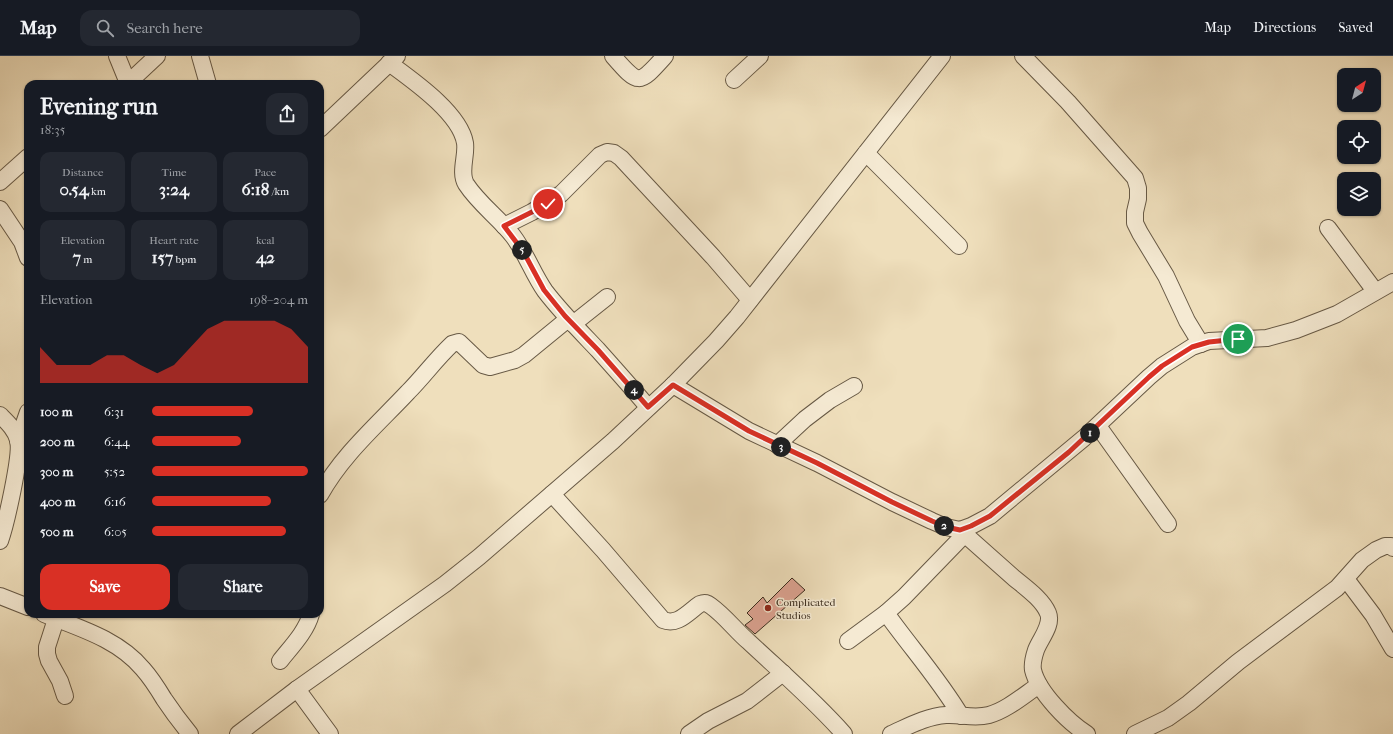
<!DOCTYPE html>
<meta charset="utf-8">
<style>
body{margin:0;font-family:"IM FELL French Canon",serif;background:#242831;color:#f1f3f6;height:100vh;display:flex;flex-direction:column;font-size:15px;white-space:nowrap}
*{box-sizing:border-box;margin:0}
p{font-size:13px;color:#9ea1a6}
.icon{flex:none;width:22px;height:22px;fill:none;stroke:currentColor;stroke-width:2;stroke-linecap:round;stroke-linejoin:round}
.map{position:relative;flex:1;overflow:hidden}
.drawer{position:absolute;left:24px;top:24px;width:300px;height:538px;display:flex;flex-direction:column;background:#171b24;border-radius:12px;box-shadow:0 1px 3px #0004}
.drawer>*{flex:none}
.needle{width:26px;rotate:36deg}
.tools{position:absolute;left:1337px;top:12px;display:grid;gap:8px}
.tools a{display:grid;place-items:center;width:44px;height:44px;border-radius:8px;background:#171b24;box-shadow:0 1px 3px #0004;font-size:20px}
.pin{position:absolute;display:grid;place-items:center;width:34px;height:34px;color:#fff;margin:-17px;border:2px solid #fff;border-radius:50%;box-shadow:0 1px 4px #0007}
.km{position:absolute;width:20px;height:20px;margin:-10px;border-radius:50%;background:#222;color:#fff;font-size:11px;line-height:20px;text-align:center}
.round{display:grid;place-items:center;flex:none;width:42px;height:42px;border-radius:12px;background:#242831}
.overview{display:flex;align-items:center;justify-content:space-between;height:68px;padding:0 16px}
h1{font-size:22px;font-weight:700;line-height:30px}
.figures{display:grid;grid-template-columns:repeat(3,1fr);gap:6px;height:68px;padding:4px 16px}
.figures div{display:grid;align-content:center;border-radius:10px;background:#242831;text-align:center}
.figures b{font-size:17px;font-weight:700}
.figures small{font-size:11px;font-weight:400}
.figures p{font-size:11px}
.chart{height:112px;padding:8px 16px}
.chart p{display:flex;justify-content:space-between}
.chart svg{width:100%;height:72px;margin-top:4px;fill:#d93025;opacity:.7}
.primary-button{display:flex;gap:8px;margin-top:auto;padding:8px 16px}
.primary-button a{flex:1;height:46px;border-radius:12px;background:#d93025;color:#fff;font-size:16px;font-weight:700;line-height:46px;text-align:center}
.primary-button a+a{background:#242831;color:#f1f3f6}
ul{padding:0 16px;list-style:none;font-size:13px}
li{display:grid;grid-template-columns:64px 48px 1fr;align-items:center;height:30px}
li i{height:10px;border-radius:5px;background:#d93025}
header{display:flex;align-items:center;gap:24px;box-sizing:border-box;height:56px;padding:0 20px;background:#171b24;border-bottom:1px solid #363941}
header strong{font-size:19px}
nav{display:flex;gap:22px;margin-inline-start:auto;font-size:14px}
.search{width:280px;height:36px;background:#242831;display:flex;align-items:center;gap:10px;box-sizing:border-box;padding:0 14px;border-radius:12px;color:#9ea1a6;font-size:15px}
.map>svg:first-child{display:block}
.building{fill:#dea493;stroke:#3a2c1d}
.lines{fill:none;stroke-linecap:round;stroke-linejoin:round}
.minor-casing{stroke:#675945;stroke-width:18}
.minor{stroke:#f5ead3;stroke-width:16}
.route-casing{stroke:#fff;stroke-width:8}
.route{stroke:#d93025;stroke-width:5}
.poi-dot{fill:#8f2418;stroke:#f5ead3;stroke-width:1.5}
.labels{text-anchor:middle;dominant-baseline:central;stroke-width:3;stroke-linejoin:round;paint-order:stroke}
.poi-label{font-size:11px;fill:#3a2c1d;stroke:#f5ead3;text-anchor:start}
</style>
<header>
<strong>Map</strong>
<div class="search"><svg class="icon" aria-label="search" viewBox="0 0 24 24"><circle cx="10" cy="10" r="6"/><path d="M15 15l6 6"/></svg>Search here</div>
<nav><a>Map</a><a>Directions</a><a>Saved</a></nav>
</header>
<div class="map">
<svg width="1393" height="678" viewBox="0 0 1393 678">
<rect width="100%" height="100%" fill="#efdfbc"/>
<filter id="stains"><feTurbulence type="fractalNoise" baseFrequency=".005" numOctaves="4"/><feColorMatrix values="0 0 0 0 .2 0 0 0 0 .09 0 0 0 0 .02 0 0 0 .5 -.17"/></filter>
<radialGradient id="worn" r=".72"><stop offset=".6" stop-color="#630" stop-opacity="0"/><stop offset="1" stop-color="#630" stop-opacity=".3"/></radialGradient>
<path class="building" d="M792 522 805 534 755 578 745 569 753 563 747 557 763 541 767 547Z"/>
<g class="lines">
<g class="minor-casing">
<g id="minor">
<path d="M117 0 128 27"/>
<path d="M200 0 208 28"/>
<path d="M613 0C639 30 639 29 665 0"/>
<path d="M1023 0 1068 46 1135 122 1138 132V143L1135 156V167L1140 177 1166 220 1187 265 1201 288"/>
<path d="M389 7C412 24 460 57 465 87 467 100 459 116 466 128 479 148 499 162 513 180 526 197 533 218 545 235 561 256 580 275 598 294 615 313 632 332 648 351"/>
<path d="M734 24 760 0"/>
<path d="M127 28 157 0"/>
<path d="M320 73 397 0"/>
<path d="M866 97 959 190"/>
<path d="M0 126 28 101"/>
<path d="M0 153 22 186 28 202"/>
<path d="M504 170 532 156 561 138 600 99 607 96 614 97 621 102 713 201 750 244"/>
<path d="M1328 172 1375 235"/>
<path d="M573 268 607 241"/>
<path d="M673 329 749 375 817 407 892 446 932 465 946 471 960 474 971 470 990 460 1084 382 1149 321 1162 310 1192 291 1209 285 1267 282 1296 274 1337 258 1393 226"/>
<path d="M0 359C7 366 15 373 18 384 22 398 6 468 0 485"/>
<path d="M1098 370 1168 468"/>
<path d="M18 385 28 356"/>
<path d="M777 389 805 363 830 344 854 330"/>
<path d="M552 438 603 494 663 564C678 570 688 556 700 548 705 546 707 547 711 550 725 560 736 575 749 586 781 616 815 645 844 678"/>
<path d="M320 439C342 399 377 369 408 336 423 321 436 303 452 288L459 286 483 309 490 311 515 304 524 299 568 263"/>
<path d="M960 474C978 490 996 506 1014 522 1026 532 1042 543 1048 557 1053 569 1040 583 1036 594 1034 600 1032 608 1033 614 1038 636 1069 667 1087 678"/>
<path d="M1346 523 1373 559 1393 593"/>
<path d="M0 540 28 551"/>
<path d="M886 557C911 592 939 623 961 660"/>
<path d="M44 558C79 572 118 583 143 613 151 622 158 633 164 643 172 655 181 667 190 678"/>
<path d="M56 563 47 591V598L49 605 60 625 65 640"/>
<path d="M848 585 886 557 904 541 965 478"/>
<path d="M280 605C291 591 306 576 311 558"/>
<path d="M297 633 330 678"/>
<path d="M238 678 297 633 445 528 479 501 613 385 673 329 716 285 737 261 942 0"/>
<path d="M689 678 708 665 747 645 783 617"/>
<path d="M891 678C907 671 927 660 946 659 961 658 974 663 989 659 1007 654 1024 639 1039 629"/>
<path d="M1135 678 1168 662 1189 647 1238 606 1337 532 1362 504 1376 494 1385 490H1391L1393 492"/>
</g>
</g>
<use href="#minor" class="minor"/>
</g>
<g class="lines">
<g class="route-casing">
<path id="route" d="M548 148 504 170 523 195 544 234 565 260 598 294 648 351 673 329 749 375 817 407 892 446 932 465 946 471 960 474 971 470 990 460 1069 396 1149 321 1162 310 1192 291 1209 286 1238 283"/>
</g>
<use href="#route" class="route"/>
</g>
<circle class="poi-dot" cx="768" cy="552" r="4"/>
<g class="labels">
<g class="poi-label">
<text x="776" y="546">Complicated<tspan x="776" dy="13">Studios</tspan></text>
</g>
</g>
<rect width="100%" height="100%" filter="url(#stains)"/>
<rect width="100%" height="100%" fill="url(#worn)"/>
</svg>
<div class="tools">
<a><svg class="needle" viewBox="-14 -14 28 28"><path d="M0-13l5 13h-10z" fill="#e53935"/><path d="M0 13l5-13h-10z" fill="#9ea1a6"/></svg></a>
<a><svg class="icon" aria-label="locate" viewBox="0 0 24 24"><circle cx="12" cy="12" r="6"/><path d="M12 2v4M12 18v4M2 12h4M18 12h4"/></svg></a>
<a><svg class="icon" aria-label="layers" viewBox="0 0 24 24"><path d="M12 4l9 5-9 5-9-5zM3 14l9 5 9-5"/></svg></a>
</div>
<div class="pin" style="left:1238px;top:283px;background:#1e9e55"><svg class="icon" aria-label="arrive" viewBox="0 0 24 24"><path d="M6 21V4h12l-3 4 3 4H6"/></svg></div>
<div class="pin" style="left:548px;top:148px;background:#d93025"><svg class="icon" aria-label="check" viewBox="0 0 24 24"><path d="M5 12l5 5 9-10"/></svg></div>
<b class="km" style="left:1090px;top:377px">1</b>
<b class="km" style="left:944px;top:470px">2</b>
<b class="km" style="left:781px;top:391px">3</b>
<b class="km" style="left:634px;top:334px">4</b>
<b class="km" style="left:522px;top:194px">5</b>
<section class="drawer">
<div class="overview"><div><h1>Evening run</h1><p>18:35</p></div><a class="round"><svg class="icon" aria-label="share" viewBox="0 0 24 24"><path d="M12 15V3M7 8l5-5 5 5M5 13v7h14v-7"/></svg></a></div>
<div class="figures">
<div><p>Distance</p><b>0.54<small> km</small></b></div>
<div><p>Time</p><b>3:24</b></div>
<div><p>Pace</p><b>6:18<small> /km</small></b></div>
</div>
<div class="figures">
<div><p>Elevation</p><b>7<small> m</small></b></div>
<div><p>Heart rate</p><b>157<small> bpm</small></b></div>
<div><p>kcal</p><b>42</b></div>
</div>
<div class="chart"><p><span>Elevation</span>198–204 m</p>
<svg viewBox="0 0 160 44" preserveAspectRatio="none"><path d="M0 44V22L10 33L20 33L30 33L40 27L50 27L60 33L70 38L80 33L90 22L100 11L110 6L120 6L130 6L140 6L150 11L160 22V44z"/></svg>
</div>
<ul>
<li><b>100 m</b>6:31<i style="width:65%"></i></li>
<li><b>200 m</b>6:44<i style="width:57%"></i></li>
<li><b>300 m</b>5:52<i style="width:100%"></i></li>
<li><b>400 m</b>6:16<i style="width:76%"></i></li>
<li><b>500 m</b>6:05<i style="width:86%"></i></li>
</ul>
<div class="primary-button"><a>Save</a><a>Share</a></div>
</section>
</div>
